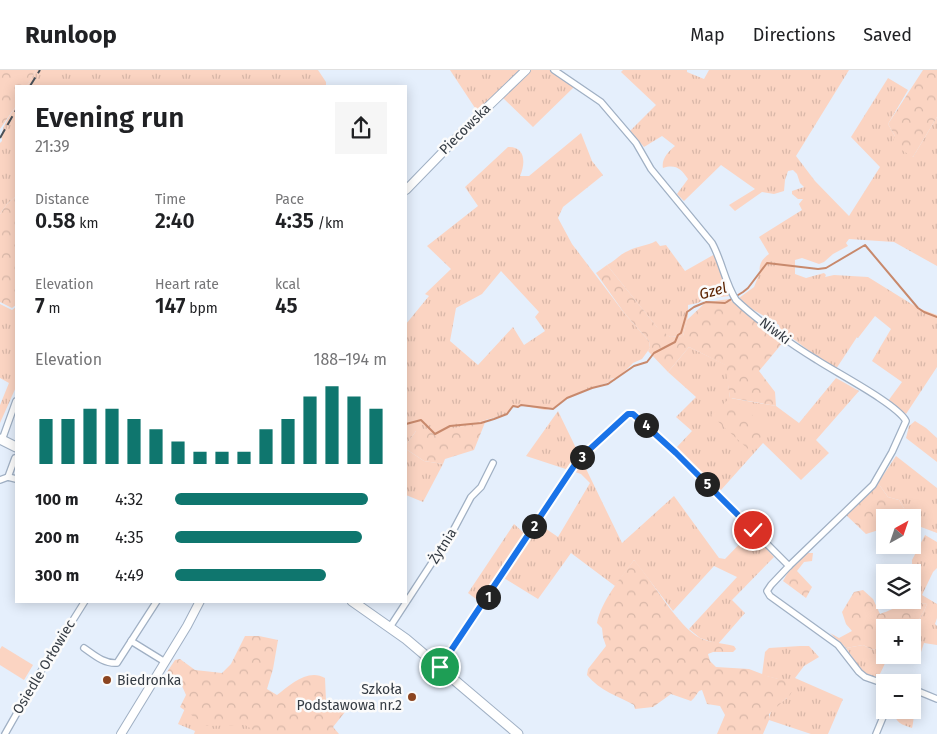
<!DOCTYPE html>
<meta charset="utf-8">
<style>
body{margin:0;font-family:"Fira Sans",sans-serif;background:#f6f6f6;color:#202124;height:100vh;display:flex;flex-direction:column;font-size:19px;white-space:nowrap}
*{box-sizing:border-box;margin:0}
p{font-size:16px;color:#757577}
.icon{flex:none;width:28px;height:28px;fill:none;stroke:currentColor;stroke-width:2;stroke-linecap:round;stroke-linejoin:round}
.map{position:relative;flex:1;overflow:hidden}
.drawer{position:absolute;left:15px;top:15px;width:392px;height:518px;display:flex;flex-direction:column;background:#fff;border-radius:0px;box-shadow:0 2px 12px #0003}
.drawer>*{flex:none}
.needle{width:32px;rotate:40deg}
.controls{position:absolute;left:876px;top:439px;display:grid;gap:10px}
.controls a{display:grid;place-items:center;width:45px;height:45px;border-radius:0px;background:#fff;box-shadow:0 2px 12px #0003;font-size:25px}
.pin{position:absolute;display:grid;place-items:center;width:42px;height:42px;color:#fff;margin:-21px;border:2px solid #fff;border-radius:50%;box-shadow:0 1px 5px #0007}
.km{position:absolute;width:25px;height:25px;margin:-12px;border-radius:50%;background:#222;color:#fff;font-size:14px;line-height:25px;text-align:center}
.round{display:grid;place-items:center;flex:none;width:52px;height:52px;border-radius:0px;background:#f6f6f6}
.headline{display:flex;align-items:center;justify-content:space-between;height:85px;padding:0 20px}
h1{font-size:28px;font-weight:600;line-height:38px}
.metrics{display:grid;grid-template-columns:repeat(3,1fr);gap:8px;height:85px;padding:5px 20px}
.metrics div{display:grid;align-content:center}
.metrics b{font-size:21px;font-weight:600}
.metrics small{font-size:14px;font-weight:400}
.metrics p{font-size:14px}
.chart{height:140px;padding:10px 20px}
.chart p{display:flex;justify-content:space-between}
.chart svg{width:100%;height:90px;margin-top:5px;stroke:#0f766e;stroke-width:6}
ul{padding:0 20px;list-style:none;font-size:16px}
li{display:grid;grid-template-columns:80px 60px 1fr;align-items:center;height:38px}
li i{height:12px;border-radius:6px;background:#0f766e}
header{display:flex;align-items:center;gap:30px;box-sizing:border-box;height:70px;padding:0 25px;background:#fff;border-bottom:1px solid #e0e0e0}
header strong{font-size:24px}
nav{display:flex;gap:28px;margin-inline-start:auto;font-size:18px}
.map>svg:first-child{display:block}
.grass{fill:url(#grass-tufts);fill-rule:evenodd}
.forest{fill:url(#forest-crowns)}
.park{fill:#fbd4c2}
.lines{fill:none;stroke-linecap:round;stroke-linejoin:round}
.stream{stroke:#c8896c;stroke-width:2}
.minor-casing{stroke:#a0b0c4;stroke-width:8}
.tertiary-casing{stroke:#a0b0c4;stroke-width:10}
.primary-casing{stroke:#a0b0c4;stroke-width:11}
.minor{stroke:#fff;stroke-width:5.5}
.tertiary{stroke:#fff;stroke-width:8}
.primary{stroke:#fff;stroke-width:9}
.rail{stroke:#495159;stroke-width:2;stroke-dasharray:10 5;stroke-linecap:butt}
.route-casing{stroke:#fff;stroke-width:10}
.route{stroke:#1a73e8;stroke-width:6}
.poi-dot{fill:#8c4521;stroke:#fbfbfb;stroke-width:2}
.labels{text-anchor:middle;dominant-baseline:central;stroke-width:5;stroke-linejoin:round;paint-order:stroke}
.street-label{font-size:14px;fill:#343b43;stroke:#fbfbfb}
.poi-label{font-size:14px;fill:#343b43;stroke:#fbfbfb;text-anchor:start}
.water-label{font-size:15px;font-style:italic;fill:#5c2300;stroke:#fbfbfb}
</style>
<header>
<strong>Runloop</strong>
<nav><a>Map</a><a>Directions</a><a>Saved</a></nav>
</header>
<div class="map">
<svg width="937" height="664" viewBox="0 0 937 664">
<defs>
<pattern id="grass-tufts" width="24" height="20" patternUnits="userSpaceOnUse" patternTransform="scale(1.25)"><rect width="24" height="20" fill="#fbd4c2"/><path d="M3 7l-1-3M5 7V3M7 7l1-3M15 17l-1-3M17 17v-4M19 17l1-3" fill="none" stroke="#d8b7a8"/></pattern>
<pattern id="forest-crowns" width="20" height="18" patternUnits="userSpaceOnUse" patternTransform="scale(1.25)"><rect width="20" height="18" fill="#fbd4c2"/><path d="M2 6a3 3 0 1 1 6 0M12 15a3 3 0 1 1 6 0" fill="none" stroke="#d8b7a8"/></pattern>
</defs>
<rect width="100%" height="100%" fill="#e5effc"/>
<g class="grass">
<path d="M36 0H318L326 12V16H27Z"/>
<path d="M450 0H552L574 17 533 57 503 28 477 41Z"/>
<path d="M623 0H687V2L704 9 709 0H849L796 86 815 111 849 146 880 97 851 67 888 8 908 20 888 54 895 66 913 87 937 47V196L894 172 849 169 846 173 848 176 833 184 824 192 819 194 802 188 795 190V204L806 208 824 203 826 205 825 207 834 205 868 207 918 238 937 245V297L906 344 888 331 902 312 872 291 891 259 875 246 858 268 857 267 836 299 808 280 780 259 779 255 752 239 739 228 754 217 760 202C758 195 763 188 769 184L759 167 802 140 799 134 803 129H798L792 124V121L804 117 800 113 797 104 793 100 788 101 785 110 784 121 774 124 762 122 735 141 729 135 755 119 721 95 684 131 677 124 688 109C681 99 676 94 663 98 661 89 669 81 675 76L662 66 644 77 630 61 656 35 621 2Z"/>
<path d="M16 36V126L7 134 0 144V73L2 71C0 58 9 47 16 36Z"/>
<path d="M581 63 592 91 603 105 563 137 558 148 572 174 625 244 649 271 650 278 642 289 633 293 618 308 609 309 616 310C599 316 567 323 556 337L545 340 521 335 518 337 513 336 507 344 442 362 416 361 406 375V254L429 226 425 224 451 199 427 176 478 136 465 117 508 77C525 76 526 93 520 106H529ZM501 201 539 242 535 247 545 261 524 275 513 257 478 295 450 271 456 238 482 224Z"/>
<path d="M656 171 660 176 666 175 685 201 715 184 729 226 704 229 698 233 688 235V246L683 266 670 267 660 261 607 195C615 191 620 184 628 181 637 176 647 176 656 171Z"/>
<path d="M0 234 12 240 16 237V317L0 353V335L9 313 0 308Z"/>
<path d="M689 277 726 295 730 328 776 336 799 353 836 308 859 321 816 370 829 383 801 410 763 373 721 420 676 378 692 361 676 347 696 327 668 302Z"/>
<path d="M558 341 622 473 674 426 719 488 725 489 751 462 774 487 732 530 745 543 718 574 700 568 689 559 737 507 714 496 673 541 634 490 615 516 571 483 538 529 499 505 480 532 468 523 514 454 526 465 539 454 558 467 590 413 581 404 526 386Z"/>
<path d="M915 351 926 358 937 368V392L906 368 909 356Z"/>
<path d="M406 379 424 391 443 394 423 432 406 425Z"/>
<path d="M896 386 937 418V463L913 454 912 448 909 447 899 430 888 427 878 413Z"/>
<path d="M925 465 937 472V498L933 502 922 525 937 534V548L935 554 937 556V575L924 573 920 585 913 583V560L924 541 927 534 915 532 913 529 912 490Z"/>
<path d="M863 575 873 580 885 575V585H889L878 608 863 603 846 578Z"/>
<path d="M800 576H809L819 587 804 596 795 608 843 629 828 664H811L769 650C769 639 779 634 787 628L778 609 762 605 765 582 769 578Z"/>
<path d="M196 614 323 664H194L195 661 178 654Z"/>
<path d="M913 624 915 625C913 636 915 647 912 658 902 655 894 652 894 640H912Z"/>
</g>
<g class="forest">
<path d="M0 0H36L27 16H16V36L0 59Z"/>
<path d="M923 0H937V47L913 87 892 74 895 66 888 54Z"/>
<path d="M16 126V235L12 238 0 232V144L7 134Z"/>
<path d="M607 195 657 257 670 267 683 266 687 250 706 232 730 229 751 248 784 271 759 301 775 322 776 336 731 328 760 351 763 361 760 369 749 380 711 345 730 328 725 295 689 277 668 302 648 281 650 278 649 271 625 244 596 203Z"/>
<path d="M486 350 474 380 445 389 443 394 424 391 406 379V375L416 361 447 360Z"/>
<path d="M878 413 888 427 899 430 909 447 885 448V458L866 464 846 445Z"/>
<path d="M806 483H813L812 491 804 492 797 501 812 517 806 528 783 511 791 497Z"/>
<path d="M634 490C652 510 678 557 700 568 711 573 723 573 734 576L736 579 733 582H713L708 584 710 591 716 597 749 599 767 606 787 611 795 616 790 625 769 644V650L763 664H717L725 645 720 636 707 634 702 620 699 621 694 628 691 631 671 624 653 637 635 639 634 635C618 626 600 621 587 605L588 599 606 576 603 567 602 558 597 553C601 532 621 507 634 490Z"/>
<path d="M863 520 873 529 880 544C888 541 898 538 902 530L913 529 916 532 927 534 924 541 913 560 912 558H885V575L873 580 863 575 846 578 830 563 839 568 852 561 846 554 842 542 854 522Z"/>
<path d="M245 566H259L278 570 273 599 267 619 277 625C290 615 308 598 325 608L326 631 345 642 333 657 339 664H260L245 655 207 656 180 637 186 625 182 616 163 608 175 590 180 589 195 600 222 603 231 594Z"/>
</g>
<path class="park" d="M2 576 33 595 24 610 0 595V579Z"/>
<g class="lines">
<path class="stream" d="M406 354 421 350 435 364 450 356 481 353 494 349 507 344 513 336 518 337 521 335 553 339 567 328 592 318 608 314 634 296 647 292 654 283 675 272 678 265 681 263 687 242 694 237 706 232 725 233 743 222 748 218 767 193 818 199 826 198 865 175 918 238 924 242 937 247"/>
<g class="minor-casing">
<g id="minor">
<path d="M554 0 601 32 636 73 651 99 712 173C722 191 725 213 736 230 757 250 792 275 817 290 835 302 897 334 906 351L892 382 873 415 789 496"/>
<path d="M2 370 16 331"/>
<path d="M8 407 15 388"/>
<path d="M0 410 8 407 16 409"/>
<path d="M390 557 454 459 471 427 481 417 493 393"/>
<path d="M131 571 165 592"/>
<path d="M84 578C94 585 104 594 117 593L157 531"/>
<path d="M440 597 578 390 622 349 628 344H633L676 383 789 496 771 515 767 521 770 526 838 575 859 602 865 607 885 614"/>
<path d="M912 621 920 622 937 629"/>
<path d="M5 664 38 606 85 531"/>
<path d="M876 664 886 640"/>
</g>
</g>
<g class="tertiary-casing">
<g id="tertiary">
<path d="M406 120 474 50 526 0"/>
<path d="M121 664 187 556 200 531"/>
</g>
</g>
<g class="primary-casing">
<g id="primary">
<path d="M0 369 16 377"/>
<path d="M352 531 406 569 518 664"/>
</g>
</g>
<use href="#minor" class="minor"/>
<use href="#tertiary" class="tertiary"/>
<use href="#primary" class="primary"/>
<g class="rail">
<path d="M30 16 40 0"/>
<path d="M0 68 16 40"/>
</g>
</g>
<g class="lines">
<g class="route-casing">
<path id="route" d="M440 597 578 390 628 344H633L676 383 753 460"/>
</g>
<use href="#route" class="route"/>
</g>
<g class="poi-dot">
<circle cx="107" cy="610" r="5"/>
<circle cx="412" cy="627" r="5"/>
</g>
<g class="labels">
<g class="street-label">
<text transform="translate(465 59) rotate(-45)">Piecowska</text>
<text transform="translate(775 261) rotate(37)">Niwki</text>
<text transform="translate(443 476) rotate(-58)">Żytnia</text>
<text transform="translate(44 597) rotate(-59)">Osiedle Orłowiec</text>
</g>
<g class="poi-label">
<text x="117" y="610">Biedronka</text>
<text x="402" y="619" text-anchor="end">Szkoła<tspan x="402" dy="16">Podstawowa nr.2</tspan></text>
</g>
<g class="water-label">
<text transform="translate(713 221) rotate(-15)">Gzel</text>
</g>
</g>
</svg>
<div class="controls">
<a><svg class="needle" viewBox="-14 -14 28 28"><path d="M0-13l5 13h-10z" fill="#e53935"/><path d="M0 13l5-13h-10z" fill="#757577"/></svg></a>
<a><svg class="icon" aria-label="layers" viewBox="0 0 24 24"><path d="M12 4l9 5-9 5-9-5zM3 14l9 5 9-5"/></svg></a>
<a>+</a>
<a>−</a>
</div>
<div class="pin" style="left:440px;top:597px;background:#1e9e55"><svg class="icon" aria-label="arrive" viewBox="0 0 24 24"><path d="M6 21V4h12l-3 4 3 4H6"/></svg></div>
<div class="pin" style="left:753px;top:460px;background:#d93025"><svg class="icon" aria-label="check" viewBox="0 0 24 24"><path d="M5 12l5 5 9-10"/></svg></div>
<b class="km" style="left:488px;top:527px">1</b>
<b class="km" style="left:534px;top:456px">2</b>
<b class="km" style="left:582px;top:387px">3</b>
<b class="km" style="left:646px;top:355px">4</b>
<b class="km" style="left:707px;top:414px">5</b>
<section class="drawer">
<div class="headline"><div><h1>Evening run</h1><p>21:39</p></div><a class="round"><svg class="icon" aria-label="share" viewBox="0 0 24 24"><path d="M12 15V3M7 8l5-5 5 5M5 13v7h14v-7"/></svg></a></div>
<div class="metrics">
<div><p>Distance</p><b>0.58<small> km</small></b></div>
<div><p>Time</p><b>2:40</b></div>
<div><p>Pace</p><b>4:35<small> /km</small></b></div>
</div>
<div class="metrics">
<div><p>Elevation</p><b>7<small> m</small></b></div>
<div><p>Heart rate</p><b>147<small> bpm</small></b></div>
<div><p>kcal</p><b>45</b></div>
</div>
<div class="chart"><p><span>Elevation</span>188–194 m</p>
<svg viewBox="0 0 160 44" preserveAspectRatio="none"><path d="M5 44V22M15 44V22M25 44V17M35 44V17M45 44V22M55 44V27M65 44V33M75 44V38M85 44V38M95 44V38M105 44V27M115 44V22M125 44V11M135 44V6M145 44V11M155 44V17"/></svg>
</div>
<ul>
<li><b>100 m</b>4:32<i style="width:91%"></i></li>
<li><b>200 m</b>4:35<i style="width:88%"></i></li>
<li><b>300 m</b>4:49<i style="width:71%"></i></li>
</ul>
</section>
</div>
